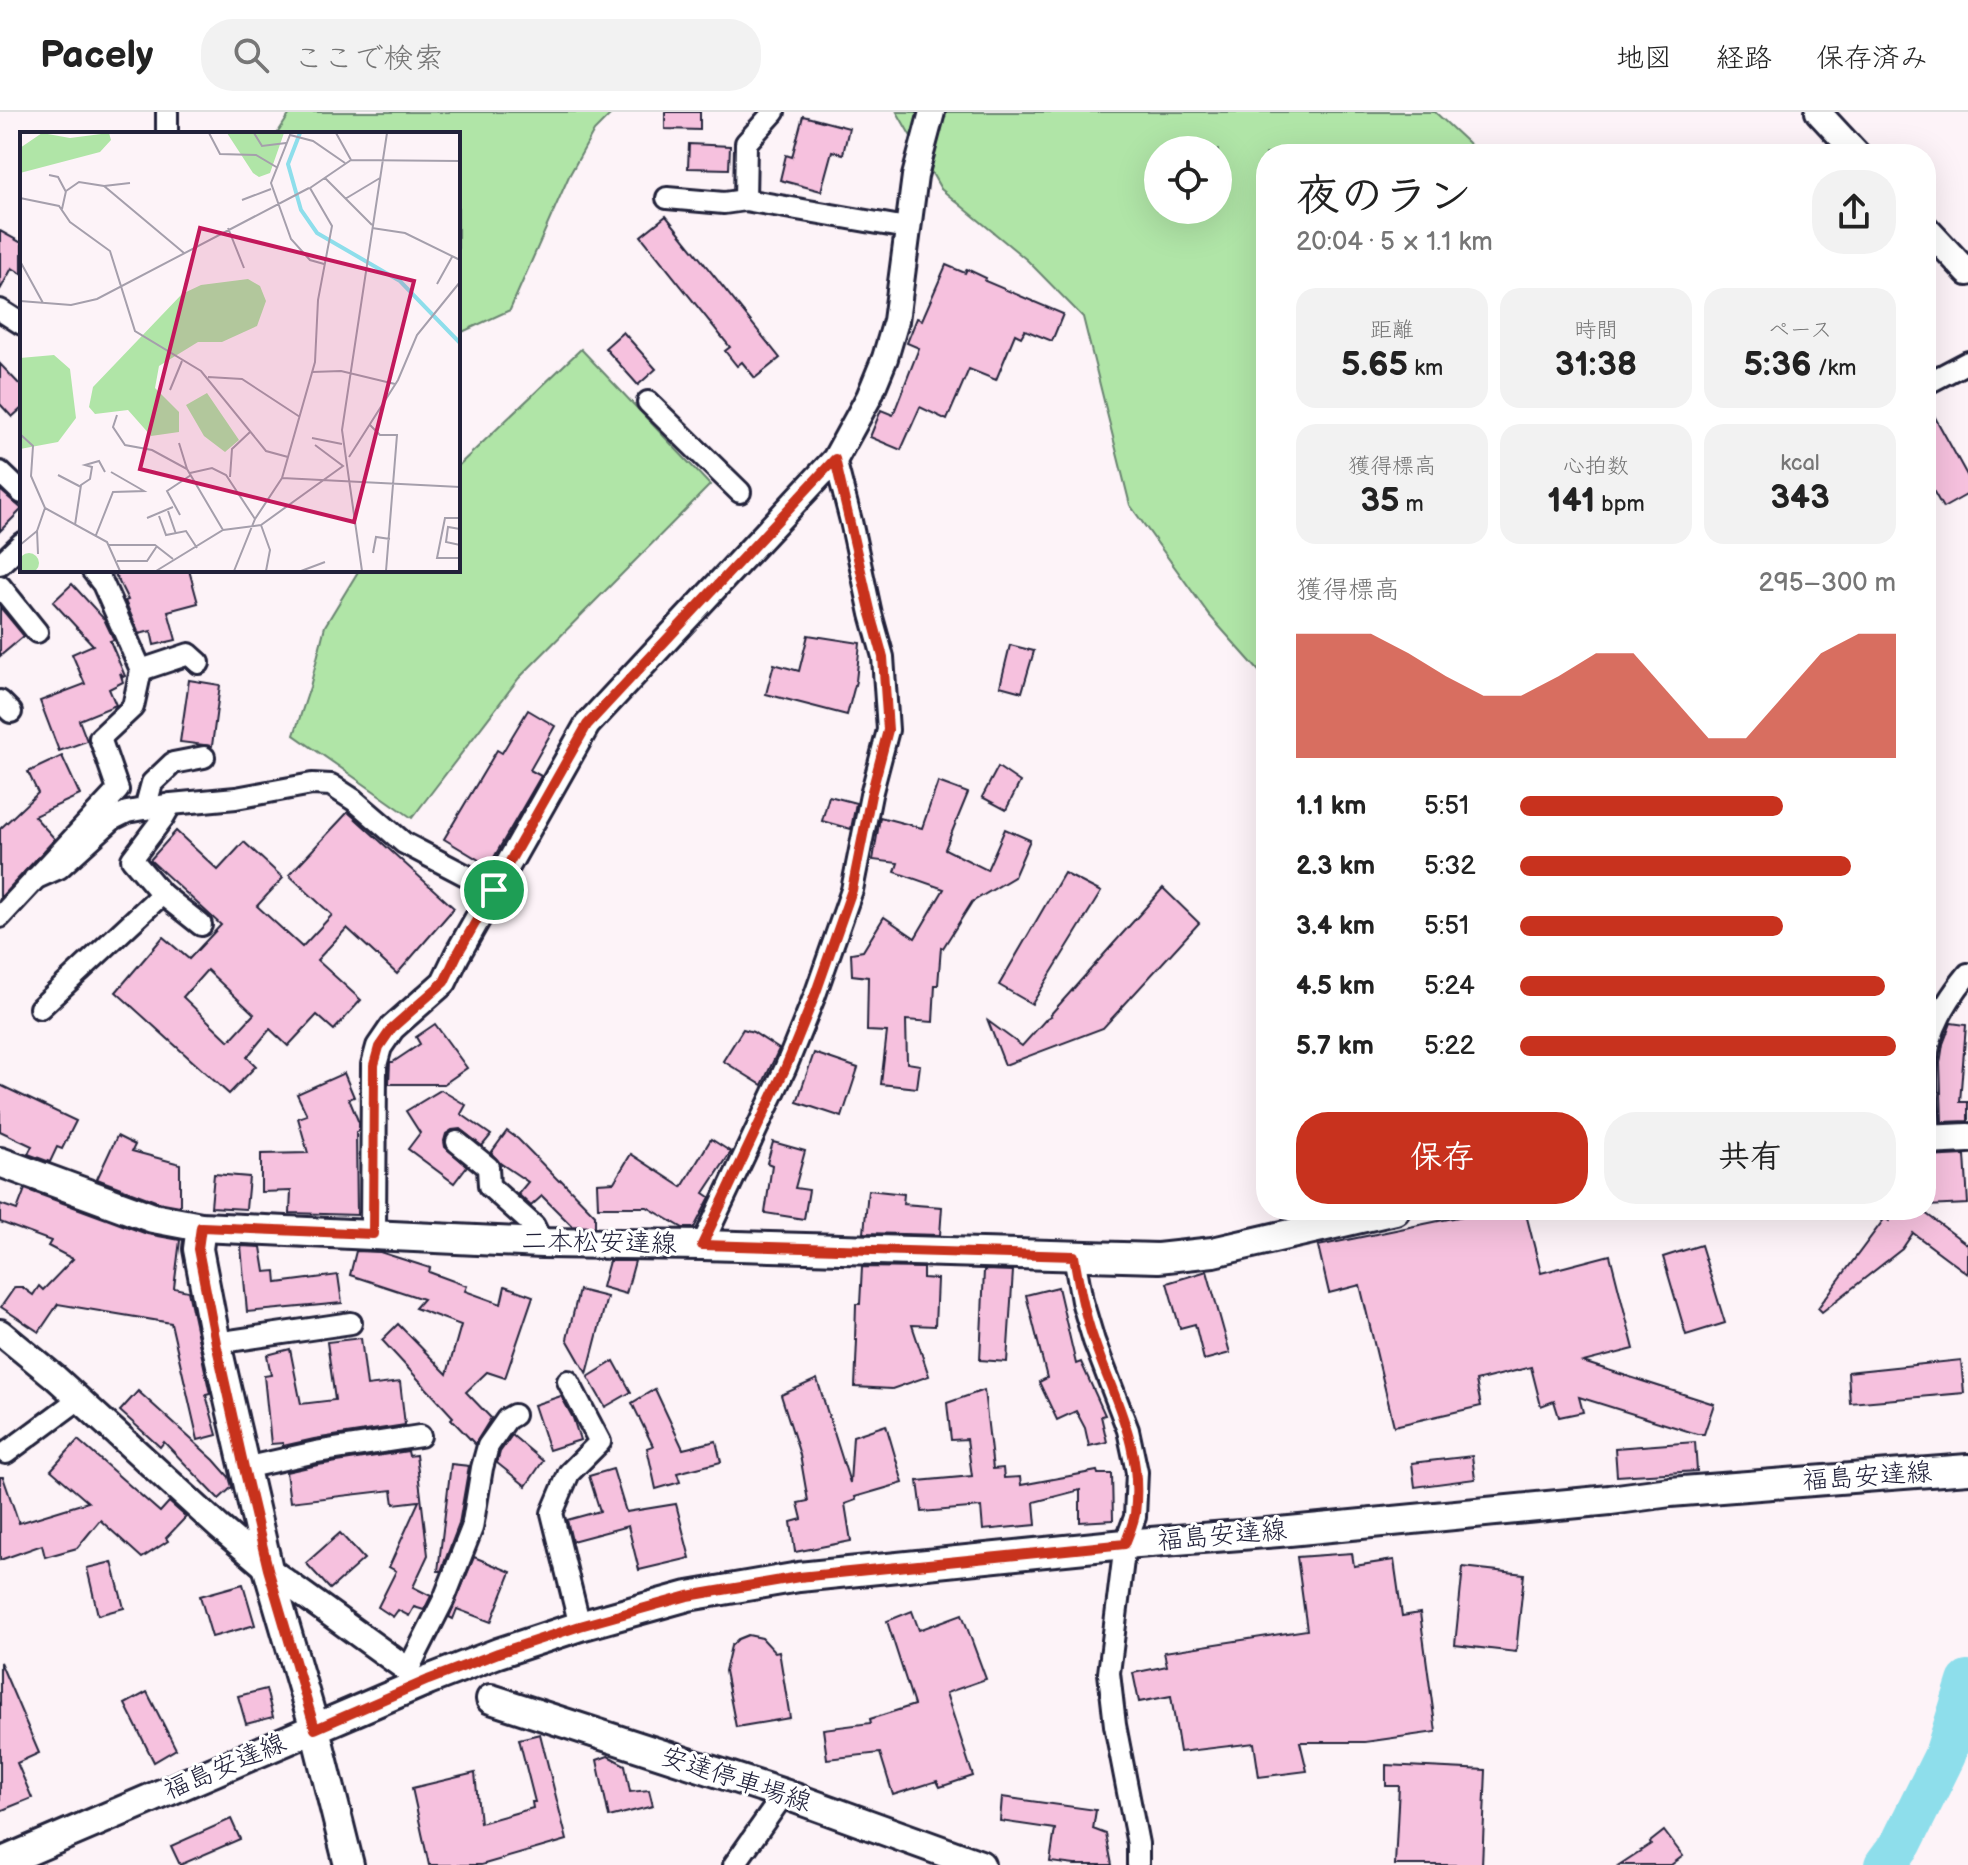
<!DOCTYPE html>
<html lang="ja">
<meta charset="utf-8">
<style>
body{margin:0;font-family:"Balsamiq Sans","Klee One",sans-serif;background:#f2f2f2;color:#222;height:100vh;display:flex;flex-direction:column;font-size:30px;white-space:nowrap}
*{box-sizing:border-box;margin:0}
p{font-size:26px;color:#767676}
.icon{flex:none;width:44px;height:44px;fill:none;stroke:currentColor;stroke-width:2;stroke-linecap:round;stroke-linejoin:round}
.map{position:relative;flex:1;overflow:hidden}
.drawer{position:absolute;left:1256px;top:32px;width:680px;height:1076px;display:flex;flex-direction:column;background:#fff;border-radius:32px;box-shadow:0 8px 32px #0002}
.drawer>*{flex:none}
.fabs{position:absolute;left:1144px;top:24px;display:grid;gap:16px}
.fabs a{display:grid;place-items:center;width:88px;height:88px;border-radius:50%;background:#fff;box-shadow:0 8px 32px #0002;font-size:40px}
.pin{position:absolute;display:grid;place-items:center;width:68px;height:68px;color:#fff;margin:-34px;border:4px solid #fff;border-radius:50%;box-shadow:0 2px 8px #0007}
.round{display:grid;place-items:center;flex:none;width:84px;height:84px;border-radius:32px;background:#f2f2f2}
.overview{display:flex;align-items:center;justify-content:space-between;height:136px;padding:0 40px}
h1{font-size:44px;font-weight:700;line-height:60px}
.metrics{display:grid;grid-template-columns:repeat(3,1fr);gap:12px;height:136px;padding:8px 40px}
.metrics div{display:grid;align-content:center;border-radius:20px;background:#f2f2f2;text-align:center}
.metrics b{font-size:34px;font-weight:700}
.metrics small{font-size:22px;font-weight:400}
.metrics p{font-size:22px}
.chart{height:224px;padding:16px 40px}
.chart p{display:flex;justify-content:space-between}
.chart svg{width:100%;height:144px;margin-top:8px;fill:#c8321e;opacity:.7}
.action{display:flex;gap:16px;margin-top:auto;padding:16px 40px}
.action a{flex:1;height:92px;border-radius:32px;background:#c8321e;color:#fff;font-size:32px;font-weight:700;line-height:92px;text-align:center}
.action a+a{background:#f2f2f2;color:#222}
ul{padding:0 40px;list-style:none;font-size:26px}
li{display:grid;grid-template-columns:128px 96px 1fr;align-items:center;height:60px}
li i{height:20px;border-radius:10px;background:#c8321e}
header{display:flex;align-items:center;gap:48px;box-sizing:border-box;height:112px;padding:0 40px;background:#fff;border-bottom:2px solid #e0e0e0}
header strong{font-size:38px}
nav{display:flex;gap:44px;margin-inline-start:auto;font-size:28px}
.search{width:560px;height:72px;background:#f2f2f2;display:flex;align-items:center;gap:20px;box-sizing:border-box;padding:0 28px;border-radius:32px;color:#767676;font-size:30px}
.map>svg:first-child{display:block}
.green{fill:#b0e5a7;stroke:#698471;stroke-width:2;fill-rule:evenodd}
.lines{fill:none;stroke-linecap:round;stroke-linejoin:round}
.river{stroke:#8edeeb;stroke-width:42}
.building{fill:#f6c1de;stroke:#22223b;stroke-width:2;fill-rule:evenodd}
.minor-casing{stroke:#22223b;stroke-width:26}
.tertiary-casing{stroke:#22223b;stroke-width:30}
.secondary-casing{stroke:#22223b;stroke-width:34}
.minor{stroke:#fff;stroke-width:20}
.tertiary{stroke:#fff;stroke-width:24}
.secondary{stroke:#fff;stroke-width:28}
.route-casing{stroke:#fff;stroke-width:16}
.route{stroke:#c8321e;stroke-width:10}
.labels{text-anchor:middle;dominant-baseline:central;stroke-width:6;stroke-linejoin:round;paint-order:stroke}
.street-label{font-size:26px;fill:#22223b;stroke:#fff}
.inset-river{fill:none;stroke:#8edeeb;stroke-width:4}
.inset-road{fill:none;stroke:#a59fac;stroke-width:2}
.view{fill:#c2185b;fill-opacity:0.15;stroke:#c2185b;stroke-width:4}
.inset-edge{fill:none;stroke:#22223b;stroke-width:4}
</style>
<header>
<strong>Pacely</strong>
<div class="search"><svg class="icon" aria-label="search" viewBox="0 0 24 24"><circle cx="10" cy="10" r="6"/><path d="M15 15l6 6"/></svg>ここで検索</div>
<nav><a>地図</a><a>経路</a><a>保存済み</a></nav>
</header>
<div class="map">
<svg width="1968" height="1753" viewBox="0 0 1968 1753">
<rect width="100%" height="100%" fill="#fdf3f8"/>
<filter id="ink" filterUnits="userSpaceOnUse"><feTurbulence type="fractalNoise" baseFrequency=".0125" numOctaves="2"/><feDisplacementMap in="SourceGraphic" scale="16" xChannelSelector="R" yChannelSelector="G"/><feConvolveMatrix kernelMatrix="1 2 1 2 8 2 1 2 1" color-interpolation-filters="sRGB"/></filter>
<g filter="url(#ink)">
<g class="green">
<path d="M291 0H613L594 19 569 64 510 198 458 222V22H277Z"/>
<path d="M897 0H1435L1480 42H1266V567L1210 504 1130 393 1083 205 1027 148 941 77ZM1158 38H1218V98H1158Z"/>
<path d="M581 237 710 373 519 566 412 706 294 623 310 575 325 514 359 458H458V354Z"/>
</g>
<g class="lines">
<path class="river" d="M1885 1753 1902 1730 1945 1643 1968 1570"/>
</g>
<g class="building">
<path d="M665 0H700V18L665 17Z"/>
<path d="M803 4 849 16 843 42 832 39 821 79 780 68 786 43 792 45Z"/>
<path d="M689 32 730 34 729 57 688 56Z"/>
<path d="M666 104 780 246 755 266 742 250 737 254 725 239 730 235 641 124Z"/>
<path d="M0 119 22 131V162L12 156 0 178Z"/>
<path d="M946 153 965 161 967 157 986 166 985 169 1063 202 1052 229 1025 218 1021 225 1015 222 996 268 969 257 947 308 920 295 901 338 870 325 881 298 893 303 919 236 907 231 917 206 922 208Z"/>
<path d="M623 220 656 257 638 273 605 236Z"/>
<path d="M0 252 22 275V296L12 305 0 292Z"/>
<path d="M1926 289 1968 365V382L1943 396 1926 366Z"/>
<path d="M0 378 22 397 0 419Z"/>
<path d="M113 458H189L198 491 168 499 176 528 154 533 151 519 139 522 125 489 128 488Z"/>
<path d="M72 472 104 507 114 528 110 529 125 564 123 565 120 561 123 570 109 577 116 593 79 608 87 629 59 639 40 589 85 572 72 542 93 533 53 490Z"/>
<path d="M0 495 24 524 0 544Z"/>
<path d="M808 523 860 531 856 569 847 603 766 582 774 552 799 559Z"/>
<path d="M1010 533 1034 539 1022 580 1000 574Z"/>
<path d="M189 568 220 573 212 634 180 630Z"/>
<path d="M528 598 555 614 530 658 541 664 489 754 444 727 497 638 502 641Z"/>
<path d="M62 644 80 683 34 704 55 727 0 786V717L38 681 28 660Z"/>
<path d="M998 655 1020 670 1006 698 982 685Z"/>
<path d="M938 670 968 681 945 737 987 758 1005 717 1030 728 1014 765 972 790 943 836 941 835 938 873H935L933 910 906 908 907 951 920 953 917 976 881 972 887 920 867 919 868 865 852 863 851 841 863 839 884 805 915 826 944 777 895 760 898 751 873 748 880 705 922 716Z"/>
<path d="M829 684 856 691 851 717 822 709Z"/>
<path d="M348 700 454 796 397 862 347 816 317 848 361 888 334 918 317 903 288 934 270 917 247 945 256 954 229 982 116 880 163 825 189 847 221 813 150 748 176 719 218 758 244 730 283 766 257 794 302 835 332 803 289 763ZM207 858 254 902 229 929 183 885Z"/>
<path d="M1064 761 1101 780 1032 892 999 873Z"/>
<path d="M1163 776 1199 811 1103 916 1005 953 988 909 1022 934 1047 906 1051 904 1050 903Z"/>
<path d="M1951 911 1966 913 1960 990H1968V1009L1942 1010 1940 951 1943 932Z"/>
<path d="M435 912 467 956 444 972H389L390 950H393L420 932 416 925Z"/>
<path d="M743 917 753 920 779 937 762 973 723 949Z"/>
<path d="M814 941 858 956 842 1005 797 990Z"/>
<path d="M344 961 354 985 349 987 359 1011V1019L356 1020 357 1103 290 1101 291 1079 261 1080V1042L308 1041 298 1006 307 1003 297 982Z"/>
<path d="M0 973 76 1009 62 1037 57 1035 50 1050 28 1042 32 1034 0 1019Z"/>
<path d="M441 978 466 993 461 1002 491 1023 482 1034 460 1017 452 1018 446 1022 444 1029 445 1035 467 1054 454 1071 408 1037 420 1021 406 999Z"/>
<path d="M507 1019 518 1027 559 1069 561 1068 595 1103V1115L572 1114 542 1084 531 1094 518 1082 528 1070 500 1051 491 1041Z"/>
<path d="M117 1024 135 1033 132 1039 180 1052V1094L158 1090 97 1067Z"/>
<path d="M711 1027 731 1040 704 1081 710 1085 694 1116H683L647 1095H598L597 1071 614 1070 631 1042 682 1075Z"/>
<path d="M773 1030 805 1039 795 1076 809 1078 804 1107 765 1101 772 1053 767 1051Z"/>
<path d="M1965 1043 1968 1092 1926 1094V1045Z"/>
<path d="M214 1062 249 1065 246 1097 211 1095Z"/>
<path d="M25 1077 147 1122 180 1128 174 1176 188 1179 210 1282 206 1283 217 1323 198 1328 171 1211 58 1192 39 1220 1 1195 15 1175H22L33 1183 39 1174 43 1178 73 1147 48 1134 51 1129 0 1110V1092L17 1098Z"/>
<path d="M868 1078 904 1082 903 1092 942 1095 940 1123 864 1121Z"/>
<path d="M1525 1098 1541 1161 1610 1143 1634 1237 1583 1250 1714 1292 1704 1322H1697L1579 1285 1583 1300 1559 1305 1554 1289 1541 1294 1531 1255 1476 1269 1481 1294 1394 1314 1360 1173 1329 1181 1318 1134 1487 1099 1489 1107Z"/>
<path d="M1896 1098H1921L1968 1133V1162L1913 1121 1902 1137 1822 1200 1818 1196 1885 1106 1889 1109Z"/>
<path d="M1701 1133 1725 1211 1686 1223 1663 1145Z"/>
<path d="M241 1134 261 1135 265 1160 276 1159 277 1171 338 1163 342 1191 247 1200Z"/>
<path d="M356 1139 380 1140 430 1156 429 1160 467 1174 465 1179 501 1192 505 1174 533 1184 505 1266 487 1260 466 1280 491 1306 475 1332 451 1307 453 1305 382 1228 398 1212 447 1262 461 1213 415 1196 423 1187 350 1163Z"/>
<path d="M609 1149H635L626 1182 602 1175Z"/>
<path d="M862 1155 923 1156V1166L937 1167 935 1214 912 1213 929 1264 892 1277 855 1275 857 1228H855L856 1192H860Z"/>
<path d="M984 1158 1013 1159 1007 1250 980 1248Z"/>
<path d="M1207 1159 1230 1241 1204 1248 1195 1212 1180 1216 1167 1171Z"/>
<path d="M1058 1175 1076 1252 1081 1250 1105 1303 1101 1304 1107 1330 1089 1334 1085 1316 1076 1299 1057 1308 1039 1270 1047 1266 1026 1183Z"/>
<path d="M579 1178 607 1185 587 1262 567 1227Z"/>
<path d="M361 1226 367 1274 400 1270 405 1313 314 1327 283 1334V1331L271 1332 264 1264 271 1263 267 1243 290 1237 301 1292 335 1288 327 1230Z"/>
<path d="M1961 1248 1964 1281 1850 1291 1848 1260Z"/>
<path d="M614 1249 631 1280 605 1295 588 1265Z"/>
<path d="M817 1267 850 1371 853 1324 886 1313 903 1371 855 1385 856 1388 845 1392 851 1429 795 1440 791 1410 802 1407 798 1391 808 1389 800 1343 781 1283Z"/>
<path d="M655 1277 683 1337 716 1329 721 1350 677 1361 680 1370 656 1377 647 1336 653 1334 632 1291Z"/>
<path d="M984 1278 993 1357 1003 1356 1004 1366 1020 1365 1021 1373 1097 1359 1098 1362H1112L1113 1408 1080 1410V1378L1034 1390 1036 1413 983 1418 981 1395 922 1400 918 1369 972 1364 967 1327 951 1328 947 1291Z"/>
<path d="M138 1279 214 1348 229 1365 232 1375 219 1387 164 1330 160 1335 120 1299Z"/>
<path d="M561 1284 573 1306 580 1328 549 1338 534 1293Z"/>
<path d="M512 1323 543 1349 526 1374 497 1351 500 1340Z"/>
<path d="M78 1328 160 1400 169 1390 186 1405 166 1426 168 1429 142 1446 100 1408 77 1436 45 1445 42 1433 0 1448V1365H3L19 1411 88 1390 51 1358Z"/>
<path d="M1695 1330 1697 1359 1617 1364 1615 1336Z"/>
<path d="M408 1339 409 1344 416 1343 428 1443 413 1475 431 1484 424 1498 414 1495 409 1504 398 1498 393 1505 378 1495 396 1459 389 1455 419 1389 394 1392 392 1378 290 1390 286 1360 318 1353Z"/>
<path d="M1472 1344 1475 1367 1415 1375 1412 1351Z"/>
<path d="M451 1352 469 1354 459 1412 441 1459H438Z"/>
<path d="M613 1357 626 1400 676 1392 690 1446 639 1458 628 1414 572 1429 567 1408 600 1399 589 1364Z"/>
<path d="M340 1421 364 1447 330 1477 306 1451Z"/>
<path d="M1352 1441 1354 1454 1394 1448 1402 1504 1420 1501 1436 1620 1365 1630H1300L1307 1659 1259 1665 1254 1631 1180 1640 1171 1584 1139 1590 1133 1561 1167 1554 1164 1540 1307 1518 1297 1445Z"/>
<path d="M474 1445 511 1460 491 1510 457 1497 453 1507 449 1505Z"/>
<path d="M112 1450 124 1496 98 1503 87 1456Z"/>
<path d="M1463 1455 1524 1462 1516 1540 1455 1533Z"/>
<path d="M243 1472 255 1513 212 1525 200 1484Z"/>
<path d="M912 1499 919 1518 962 1502 986 1567 946 1581 973 1664 940 1675 937 1669 893 1683 880 1641 827 1647 823 1617 871 1611 870 1607 914 1593 887 1509Z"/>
<path d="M748 1523 762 1526 775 1540 779 1539 790 1606 736 1615 725 1559 731 1534 738 1527Z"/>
<path d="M0 1550 39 1641 17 1651 32 1686 0 1699Z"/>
<path d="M266 1577 273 1605 246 1612 238 1584Z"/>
<path d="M147 1580 176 1637 154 1650 125 1592Z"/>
<path d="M540 1622 567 1728 481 1753H429L412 1676 475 1661 480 1711 533 1696 532 1690H535L519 1627Z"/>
<path d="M608 1644 625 1653 630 1680 649 1678 653 1694 609 1705 597 1648Z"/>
<path d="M1386 1653 1486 1658 1482 1753H1395L1399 1674H1386Z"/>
<path d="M1002 1685 1096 1698 1093 1717 1106 1722 1112 1753H1075L1050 1750 1055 1717 1000 1709Z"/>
<path d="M231 1707 240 1727 180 1753 171 1734Z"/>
<path d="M1664 1719 1683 1744 1671 1753H1619L1651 1732 1650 1730Z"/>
</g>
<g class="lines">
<g class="minor-casing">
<g id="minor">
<path d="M167 0V22"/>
<path d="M667 86 724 91 745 88 907 116"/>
<path d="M745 88 746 31 774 0"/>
<path d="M0 198 22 212"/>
<path d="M1926 272 1968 250"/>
<path d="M648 290 740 380"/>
<path d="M0 360 22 381"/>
<path d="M0 452 22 431"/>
<path d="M0 474 37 520"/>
<path d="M141 558 189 542 199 551"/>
<path d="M0 589 11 600"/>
<path d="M171 692 163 706 132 747 162 782 201 813"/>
<path d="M145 697 152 671 173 651 204 645"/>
<path d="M34 767 59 756 113 707 127 700 171 692 236 686 312 672 331 673 354 688 404 731 494 778"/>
<path d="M0 805 118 678 100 626 133 595 141 558 103 472 92 458"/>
<path d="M40 896 162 782"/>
<path d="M1930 1027C1929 999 1923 967 1928 939 1932 911 1950 884 1968 862"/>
<path d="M457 1030 488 1055 489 1074 534 1114 542 1131"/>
<path d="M702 1133 785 957 815 883 852 778 871 683 888 618 883 545 871 502 851 409 835 347"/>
<path d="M1074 1144 1082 1189 1094 1229 1128 1318 1137 1360 1135 1405 1125 1432 1109 1561 1115 1613 1138 1732V1753"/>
<path d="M216 1231 351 1211"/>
<path d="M568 1269 600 1330 569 1361 552 1401 580 1514"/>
<path d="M6 1341 79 1287"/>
<path d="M244 1356 316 1340 420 1324"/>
<path d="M408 1558 444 1487 472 1416 482 1356 488 1334 507 1307 514 1303"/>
<path d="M734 1753 784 1682"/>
</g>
</g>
<g class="tertiary-casing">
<g id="tertiary">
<path d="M1818 0 1857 42"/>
<path d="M1926 116 1968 161"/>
<path d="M373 1122 374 953 379 935 392 916 444 870 457 843 587 613 835 347 869 285 885 246 896 209 915 64 932 0"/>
<path d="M0 1220 56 1266 219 1415 268 1457 408 1558"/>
</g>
</g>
<g class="secondary-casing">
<g id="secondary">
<path d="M1926 1028 1968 1026"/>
<path d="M0 1050 153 1106 201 1115 542 1131 702 1133 1158 1146 1213 1140 1395 1098"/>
<path d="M201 1115 198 1137 216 1231 268 1457 315 1617 349 1753"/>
<path d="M491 1587 784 1682 980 1753"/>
<path d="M0 1751 428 1568 498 1541 580 1514 688 1484 799 1465 1125 1432 1279 1420 1610 1388 1670 1380 1968 1357"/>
</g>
</g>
<use href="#minor" class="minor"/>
<use href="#tertiary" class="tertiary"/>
<use href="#secondary" class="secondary"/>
</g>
</g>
<g class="lines" filter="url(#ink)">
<g class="route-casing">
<path id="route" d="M835 347 871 502 883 545 888 618 871 683 852 778 815 883 785 957 702 1133 1074 1144C1079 1173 1084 1201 1094 1229 1115 1290 1143 1334 1135 1402 1133 1412 1129 1422 1125 1432L799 1465 688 1484 580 1514 498 1541 428 1568 315 1617 268 1457 244 1356 216 1231 198 1137 201 1115 373 1122 374 953 379 935 392 916 444 870 457 843 587 613Z"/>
</g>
<use href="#route" class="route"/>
</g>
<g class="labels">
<g class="street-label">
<text transform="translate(599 1131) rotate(1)">二本松安達線</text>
<text transform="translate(1867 1365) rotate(-4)">福島安達線</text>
<text transform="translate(1222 1424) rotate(-5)">福島安達線</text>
<text transform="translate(225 1655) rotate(-23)">福島安達線</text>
<text transform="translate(736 1668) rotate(18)">安達停車場線</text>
</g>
</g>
<g transform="translate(20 20)">
<rect width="440" height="440" fill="#fdf3f8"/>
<path d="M22 1 50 6 89 1 91 8 80 20 0 41V16ZM207 1H264L250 41 239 45 233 41ZM228 147 240 154 246 169 237 194 202 210H178L139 234 135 256 159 280V300L131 304 108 278 75 282 69 275 73 255 162 162 181 153ZM34 223 50 237 56 286 38 310 0 317V226ZM187 261 219 308 205 320 184 304 166 273ZM-1 431a10 10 0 1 1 20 0a10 10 0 1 1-20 0Z" fill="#b0e5a7"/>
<path class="inset-river" d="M280 1 268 32 281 78 297 101 380 149 440 211"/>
<path class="inset-road" d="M189 1 200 22 236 23 258 36M234 1 242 14 266 11M331 28 440 29M29 43 38 45 46 60M305 46 352 93M84 54 110 51M0 66 39 74 50 90 90 119 115 199 181 239 246 319 268 325M325 67 360 46M222 68 251 57M42 77 46 59 59 50 84 54 164 121M208 96 224 136M352 96 385 101 440 128M0 129 23 171M304 132 290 128 271 107 251 51 270 3 293 9 325 31M417 152 432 125M0 169 51 173 77 167 289 56M292 240 321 239 375 252M188 245 222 247 280 285M150 258 162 229M97 283 93 295 105 313 132 318 167 337 203 398M349 292 360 303H377L366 439M0 302 13 314 11 344 25 376 87 410 100 439M292 306 322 312M159 311 167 337M329 325 378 248 397 203 440 150M170 341 192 336 206 343 235 387M38 343 61 355M210 345 212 317 230 300M262 346 440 355M148 379 156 402M160 383 147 359 171 343M139 384 146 403 166 399 177 416M127 386 153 375M440 386H425L417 426H440M55 393 61 353 70 347 72 335 65 333 79 329 85 340M241 393 250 418 246 439M440 397 428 395 426 410 440 413M17 398 18 422M76 403 93 360 124 359 91 340M0 413 17 399 25 376M89 413H135L153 427M353 421 356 405 370 407M97 429H127L137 414M136 439 203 398 241 393 323 334 295 313M214 439 235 387 262 346 295 230 298 168 312 94 290 56 331 28 316 1M281 439 305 430M342 439 322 298 367 1"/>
<path class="view" d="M180 96 394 149 334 390 120 337Z"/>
<rect width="440" height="440" class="inset-edge"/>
</g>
</svg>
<div class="fabs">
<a><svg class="icon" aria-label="locate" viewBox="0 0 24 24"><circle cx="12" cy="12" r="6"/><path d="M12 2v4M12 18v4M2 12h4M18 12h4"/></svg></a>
</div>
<div class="pin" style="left:494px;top:778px;background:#1e9e55"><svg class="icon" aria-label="arrive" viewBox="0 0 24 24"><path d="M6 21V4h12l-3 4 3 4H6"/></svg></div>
<section class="drawer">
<div class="overview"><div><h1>夜のラン</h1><p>20:04 · 5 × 1.1 km</p></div><a class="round"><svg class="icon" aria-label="share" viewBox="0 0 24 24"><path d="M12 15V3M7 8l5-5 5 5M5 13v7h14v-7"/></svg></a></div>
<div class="metrics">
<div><p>距離</p><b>5.65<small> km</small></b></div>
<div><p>時間</p><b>31:38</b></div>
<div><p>ペース</p><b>5:36<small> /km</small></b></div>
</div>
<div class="metrics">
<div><p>獲得標高</p><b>35<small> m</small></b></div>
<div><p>心拍数</p><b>141<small> bpm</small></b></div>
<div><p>kcal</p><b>343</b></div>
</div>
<div class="chart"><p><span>獲得標高</span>295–300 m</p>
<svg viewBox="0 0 160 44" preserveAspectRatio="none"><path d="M0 44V6L10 6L20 6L30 12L40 19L50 25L60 25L70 19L80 12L90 12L100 25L110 38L120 38L130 25L140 12L150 6L160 6V44z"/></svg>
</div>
<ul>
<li><b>1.1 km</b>5:51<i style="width:70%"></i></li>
<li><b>2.3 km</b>5:32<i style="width:88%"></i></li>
<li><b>3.4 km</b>5:51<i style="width:70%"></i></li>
<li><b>4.5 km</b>5:24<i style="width:97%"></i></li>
<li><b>5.7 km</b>5:22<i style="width:100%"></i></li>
</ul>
<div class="action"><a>保存</a><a>共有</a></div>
</section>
</div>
